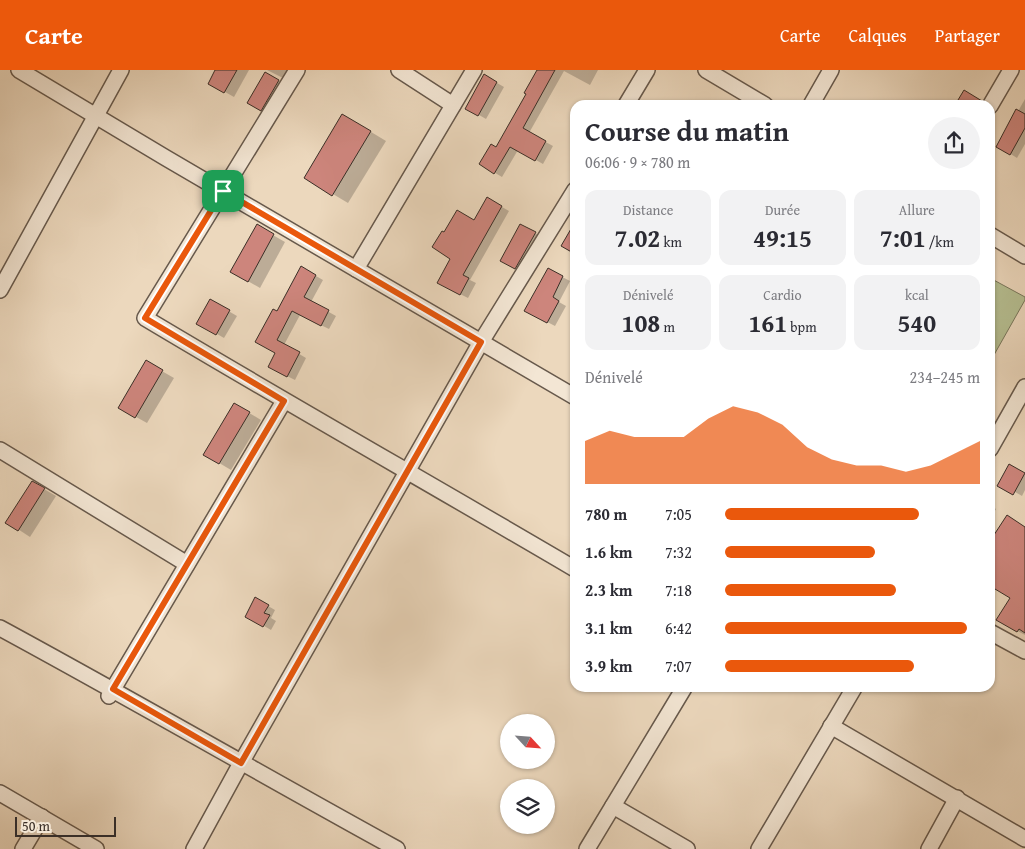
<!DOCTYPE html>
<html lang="fr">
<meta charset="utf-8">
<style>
body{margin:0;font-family:"Gentium Book Plus",serif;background:#f2f2f3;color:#2b2b33;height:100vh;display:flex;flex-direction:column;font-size:19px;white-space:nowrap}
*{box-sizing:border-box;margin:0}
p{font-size:16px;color:#7c7c81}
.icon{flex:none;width:28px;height:28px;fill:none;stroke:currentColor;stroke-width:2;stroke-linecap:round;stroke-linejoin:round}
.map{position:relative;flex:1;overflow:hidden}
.side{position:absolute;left:570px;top:30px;width:425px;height:592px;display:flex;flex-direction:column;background:#fff;border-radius:15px;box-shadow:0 1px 4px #0004}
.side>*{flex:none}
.needle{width:32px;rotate:116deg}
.controls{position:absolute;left:500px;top:644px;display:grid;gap:10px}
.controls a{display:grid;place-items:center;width:55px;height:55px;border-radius:50%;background:#fff;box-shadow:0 1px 4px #0004;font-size:25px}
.scale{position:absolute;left:15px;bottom:12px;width:101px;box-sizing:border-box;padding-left:5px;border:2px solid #3b2f27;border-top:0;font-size:14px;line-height:18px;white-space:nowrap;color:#3b2f27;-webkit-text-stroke:4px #f3e6d4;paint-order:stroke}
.pin{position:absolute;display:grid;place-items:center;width:42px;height:42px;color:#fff;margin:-21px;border-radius:10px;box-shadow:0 2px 8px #0006}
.round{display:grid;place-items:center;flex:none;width:52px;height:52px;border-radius:26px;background:#f2f2f3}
.overview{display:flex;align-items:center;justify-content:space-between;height:85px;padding:0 15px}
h1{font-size:28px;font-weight:600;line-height:38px}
.stats{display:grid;grid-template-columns:repeat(3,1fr);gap:8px;height:85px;padding:5px 15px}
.stats div{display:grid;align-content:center;border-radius:12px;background:#f2f2f3;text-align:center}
.stats b{font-size:25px;font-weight:600}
.stats small{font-size:14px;font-weight:400}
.stats p{font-size:14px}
.chart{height:140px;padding:10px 15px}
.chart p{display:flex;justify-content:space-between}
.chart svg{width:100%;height:90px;margin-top:5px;fill:#ea580c;opacity:.7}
ul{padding:0 15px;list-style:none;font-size:16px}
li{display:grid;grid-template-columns:80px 60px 1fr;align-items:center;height:38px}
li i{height:12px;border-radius:6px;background:#ea580c}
header{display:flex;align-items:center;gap:30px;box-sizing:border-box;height:70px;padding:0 25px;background:#ea580c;color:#fff}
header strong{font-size:24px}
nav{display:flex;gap:28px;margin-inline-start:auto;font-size:18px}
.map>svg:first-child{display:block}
.green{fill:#b6bf92;stroke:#78775c}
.shadow{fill:#0003}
.building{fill:#cd857c;stroke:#3b2f27}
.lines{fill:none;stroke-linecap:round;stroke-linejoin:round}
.minor-casing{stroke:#67594c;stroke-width:18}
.minor{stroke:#f3e6d4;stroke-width:15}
.route-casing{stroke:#fff;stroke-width:10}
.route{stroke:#ea580c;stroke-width:6}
</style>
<header>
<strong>Carte</strong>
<nav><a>Carte</a><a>Calques</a><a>Partager</a></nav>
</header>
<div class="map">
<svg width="1025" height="779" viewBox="0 0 1025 779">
<rect width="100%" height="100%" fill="#ecd8bd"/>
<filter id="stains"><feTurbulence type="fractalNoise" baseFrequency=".004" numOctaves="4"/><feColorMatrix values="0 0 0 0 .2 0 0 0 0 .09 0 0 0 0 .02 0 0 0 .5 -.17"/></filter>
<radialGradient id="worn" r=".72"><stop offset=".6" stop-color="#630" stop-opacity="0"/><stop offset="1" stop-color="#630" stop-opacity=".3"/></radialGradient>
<path class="green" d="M990 208 1025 227V230L990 292Z"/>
<g class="shadow">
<path d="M217 0H249L234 27 209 13Z"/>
<path d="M267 0H287L283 8Z"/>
<path d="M538 0H598L590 15 564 1 529 63 553 76 543 94 518 80 502 107 480 94 497 79 528 24Z"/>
<path d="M266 4 284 14 268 43 249 33Z"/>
<path d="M485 6 504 17 486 49 467 38Z"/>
<path d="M1025 29V74L1017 88 998 76Z"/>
<path d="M343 45 386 71 348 133 306 108Z"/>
<path d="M488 129 509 141 470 210 476 213 468 228 446 217 451 188Z"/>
<path d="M521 155 542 167 523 202 502 191Z"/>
<path d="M257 156 285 172 260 218 232 202Z"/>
<path d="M302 198 323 210 311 232 336 246 329 259 300 245 284 275 306 288 295 310 277 301V242Z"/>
<path d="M549 200 570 211 559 232 566 236 555 256 526 241Z"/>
<path d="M211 231 237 246 224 268 198 253Z"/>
<path d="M146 292 174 308 147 353 120 338Z"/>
<path d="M234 334 261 350 231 400 204 384Z"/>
<path d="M1010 396 1025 404V420L1022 426 1000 413Z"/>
<path d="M32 412 56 426 30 467 7 452Z"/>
<path d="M990 435 996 439 990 450Z"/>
<path d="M1025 457V565L997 550 1011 528 995 517 990 526V474Z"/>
<path d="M256 529 275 540 271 548 276 551 271 560 247 546Z"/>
</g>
<g class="building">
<path d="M215 0H237L224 23 208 14Z"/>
<path d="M537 0H555L523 58 546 71 535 91 510 77 494 104 479 94 491 74 496 77 526 24 524 23Z"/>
<path d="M265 2 279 10 261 41 247 33Z"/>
<path d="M484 4 497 12 478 46 465 39Z"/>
<path d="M964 20 982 31 981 35H955Z"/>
<path d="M1016 39 1025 44V58L1010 85 996 77Z"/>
<path d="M342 44 371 61 332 126 304 108Z"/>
<path d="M487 127 502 136 463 205 469 208 460 225 437 213 450 189 432 177 442 161 444 162 457 140 474 150Z"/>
<path d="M575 152V184L561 176Z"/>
<path d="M257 154 274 164 248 212 230 202Z"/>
<path d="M520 154 536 162 515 199 500 191Z"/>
<path d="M301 196 316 205 304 227 329 240 321 256 292 241 277 270 300 282 287 307 268 297 275 283 255 272 273 239 277 241Z"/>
<path d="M548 198 563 206 553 227 559 231 547 253 524 241Z"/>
<path d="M210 229 230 240 216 265 196 254Z"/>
<path d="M146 290 163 300 135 348 118 338Z"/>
<path d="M234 333 250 342 219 394 203 385Z"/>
<path d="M1009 394 1025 403 1013 425 997 416Z"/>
<path d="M32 411 45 418 18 461 5 453Z"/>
<path d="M1007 445 1025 457V563L1019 559 1017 562 996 550 1010 528 990 516V471Z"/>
<path d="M255 527 269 535 264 543 270 545 263 557 245 547Z"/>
</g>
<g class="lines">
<g class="minor-casing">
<g id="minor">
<path d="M19 0 166 88 575 327"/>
<path d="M297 0 145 248C287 333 432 415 575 499"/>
<path d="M399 0 453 35"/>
<path d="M706 0 765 35"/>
<path d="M626 35 647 0"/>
<path d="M811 35 831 0"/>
<path d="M990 36 1011 0"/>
<path d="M990 165 1025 186"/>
<path d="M356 199 474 0"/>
<path d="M0 220 121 0"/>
<path d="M990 379 1025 317"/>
<path d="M0 380 187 494"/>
<path d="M0 558C133 630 264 706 397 779"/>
<path d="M990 562 1025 581"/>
<path d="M109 626 284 331"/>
<path d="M831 656 1025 769"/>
<path d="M0 723 96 779"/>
<path d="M613 736 687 779"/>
<path d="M23 779 42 747"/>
<path d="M194 779 241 693 481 272 575 120"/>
<path d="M587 779 684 618"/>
<path d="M759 779 854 618"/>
<path d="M929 779 957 728"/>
</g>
</g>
<use href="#minor" class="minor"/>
</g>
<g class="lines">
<g class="route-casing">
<path id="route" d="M223 121 481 272 241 693 113 619 284 331 145 248Z"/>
</g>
<use href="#route" class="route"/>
</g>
<rect width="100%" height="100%" filter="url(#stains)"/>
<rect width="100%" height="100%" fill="url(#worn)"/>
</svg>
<div class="controls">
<a><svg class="needle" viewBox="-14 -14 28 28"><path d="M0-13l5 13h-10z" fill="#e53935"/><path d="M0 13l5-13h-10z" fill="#7c7c81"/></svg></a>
<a><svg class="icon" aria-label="layers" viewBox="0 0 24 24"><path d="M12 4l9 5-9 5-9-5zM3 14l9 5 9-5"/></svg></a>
</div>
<div class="scale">50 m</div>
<div class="pin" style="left:223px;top:121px;background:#1e9e55"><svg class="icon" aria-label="arrive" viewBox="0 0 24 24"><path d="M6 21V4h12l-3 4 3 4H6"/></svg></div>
<section class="side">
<div class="overview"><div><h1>Course du matin</h1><p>06:06 · 9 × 780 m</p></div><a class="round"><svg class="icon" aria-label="share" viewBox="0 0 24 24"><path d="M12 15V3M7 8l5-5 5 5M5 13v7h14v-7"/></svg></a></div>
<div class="stats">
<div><p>Distance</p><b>7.02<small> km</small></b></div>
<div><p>Durée</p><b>49:15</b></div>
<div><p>Allure</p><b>7:01<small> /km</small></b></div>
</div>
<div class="stats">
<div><p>Dénivelé</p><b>108<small> m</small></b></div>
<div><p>Cardio</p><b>161<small> bpm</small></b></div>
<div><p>kcal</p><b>540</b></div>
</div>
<div class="chart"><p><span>Dénivelé</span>234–245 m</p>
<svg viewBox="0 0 160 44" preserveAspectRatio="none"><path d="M0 44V23L10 18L20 21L30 21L40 21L50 12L60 6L70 9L80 15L90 26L100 32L110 35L120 35L130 38L140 35L150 29L160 23V44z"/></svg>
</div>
<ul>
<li><b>780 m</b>7:05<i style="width:76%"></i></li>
<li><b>1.6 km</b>7:32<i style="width:59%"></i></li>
<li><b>2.3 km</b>7:18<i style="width:67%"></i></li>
<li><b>3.1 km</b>6:42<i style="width:95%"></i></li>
<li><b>3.9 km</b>7:07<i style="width:74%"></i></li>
</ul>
</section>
</div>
